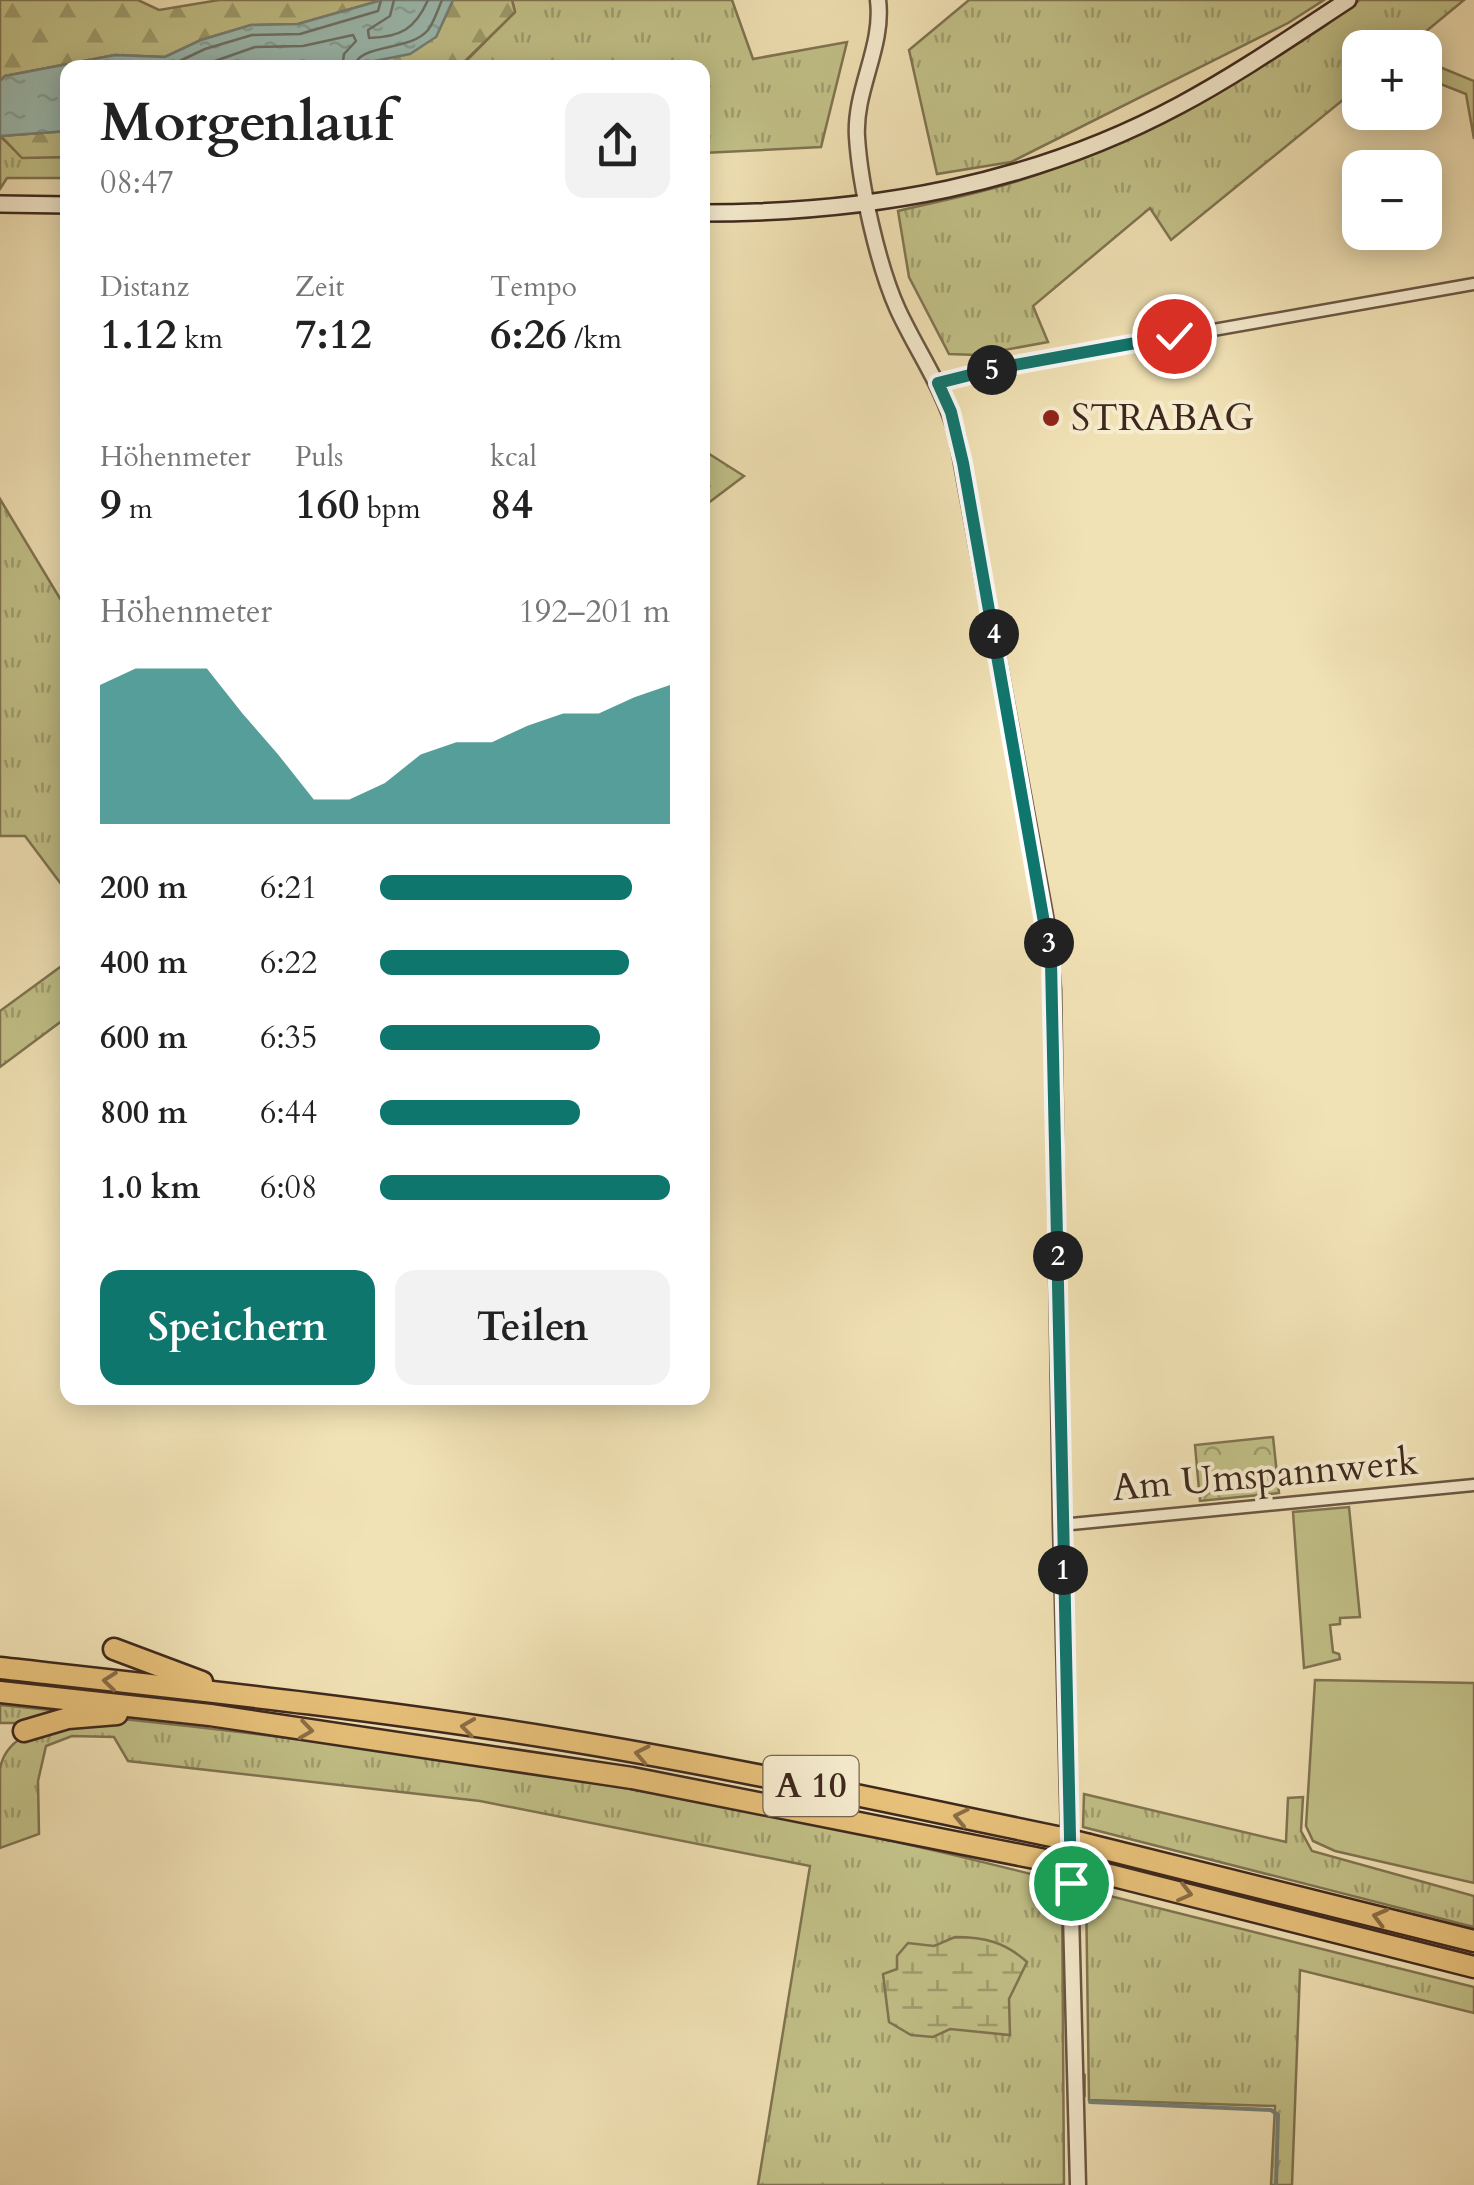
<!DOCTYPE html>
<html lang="de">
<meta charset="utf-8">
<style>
body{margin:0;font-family:Cardo,serif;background:#f2f2f2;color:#222;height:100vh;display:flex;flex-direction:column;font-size:38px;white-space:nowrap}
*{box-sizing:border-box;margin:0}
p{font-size:32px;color:#767676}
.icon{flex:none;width:55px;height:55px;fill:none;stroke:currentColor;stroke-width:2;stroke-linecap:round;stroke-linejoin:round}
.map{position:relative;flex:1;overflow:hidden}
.side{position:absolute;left:60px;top:60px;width:650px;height:1345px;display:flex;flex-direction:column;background:#fff;border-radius:20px;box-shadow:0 5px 25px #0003}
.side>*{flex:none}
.tools{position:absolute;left:1342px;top:30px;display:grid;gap:20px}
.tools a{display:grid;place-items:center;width:100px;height:100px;border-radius:20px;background:#fff;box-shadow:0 5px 25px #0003;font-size:50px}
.pin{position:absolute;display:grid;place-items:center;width:85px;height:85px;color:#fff;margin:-42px;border:5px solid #fff;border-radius:50%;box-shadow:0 2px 10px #0007}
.km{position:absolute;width:50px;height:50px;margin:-25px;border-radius:50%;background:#222;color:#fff;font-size:28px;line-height:50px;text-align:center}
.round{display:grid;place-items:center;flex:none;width:105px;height:105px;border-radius:20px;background:#f2f2f2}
.headline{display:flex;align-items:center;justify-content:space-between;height:170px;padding:0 40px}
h1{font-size:55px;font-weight:700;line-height:75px}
.metrics{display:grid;grid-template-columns:repeat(3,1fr);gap:15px;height:170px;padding:10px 40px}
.metrics div{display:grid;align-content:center}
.metrics b{font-size:42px;font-weight:700}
.metrics small{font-size:28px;font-weight:400}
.metrics p{font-size:28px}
.chart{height:280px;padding:20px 40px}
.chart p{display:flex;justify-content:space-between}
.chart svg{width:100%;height:180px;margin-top:10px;fill:#0f766e;opacity:.7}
.cta{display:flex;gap:20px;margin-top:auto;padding:20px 40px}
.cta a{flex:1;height:115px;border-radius:20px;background:#0f766e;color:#fff;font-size:40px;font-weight:700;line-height:115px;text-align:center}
.cta a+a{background:#f2f2f2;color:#222}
ul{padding:0 40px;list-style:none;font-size:32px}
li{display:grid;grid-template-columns:160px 120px 1fr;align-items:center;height:75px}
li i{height:25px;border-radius:12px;background:#0f766e}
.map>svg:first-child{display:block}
.grass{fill:url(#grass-tufts);stroke:#807452;stroke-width:2.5}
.forest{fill:url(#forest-firs);stroke:#807452;stroke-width:2.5}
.wetland{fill:url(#wetland-marsh);stroke:#807452;stroke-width:2.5}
.park{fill:url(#park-crowns);stroke:#807452;stroke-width:2.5}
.garden{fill:#c2c188;stroke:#807452;stroke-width:2.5}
.water{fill:url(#water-ripples);stroke:#768178;stroke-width:2.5}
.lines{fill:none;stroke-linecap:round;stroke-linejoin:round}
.shore{stroke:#6d7268;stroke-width:2.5}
.stream{stroke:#768178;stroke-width:4}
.minor-casing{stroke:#6b5643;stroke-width:15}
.tertiary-casing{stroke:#6b5643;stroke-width:19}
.secondary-casing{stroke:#3e281d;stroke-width:20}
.motorway-casing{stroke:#3e281d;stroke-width:25}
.minor{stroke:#f6eccf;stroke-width:10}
.tertiary{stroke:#f6eccf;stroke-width:14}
.secondary{stroke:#f6eccf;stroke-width:15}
.motorway{stroke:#e8c17a;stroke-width:20}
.motorway-bridge-casing{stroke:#3e281d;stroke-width:25;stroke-linecap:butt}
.motorway-bridge{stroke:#e8c17a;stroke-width:20}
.oneway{stroke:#8a6d47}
.route-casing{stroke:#fff;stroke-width:20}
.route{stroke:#0f766e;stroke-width:12}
.poi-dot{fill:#8f2418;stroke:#f6eccf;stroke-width:4}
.labels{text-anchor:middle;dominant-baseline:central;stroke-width:8;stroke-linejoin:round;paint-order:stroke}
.shield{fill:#f6eccf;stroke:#756352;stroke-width:2.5}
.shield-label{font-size:35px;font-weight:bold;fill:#3e281d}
.poi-label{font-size:38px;fill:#3e281d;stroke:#f6eccf;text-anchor:start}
.street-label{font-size:38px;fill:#3e281d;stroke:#f6eccf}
</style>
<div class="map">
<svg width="1474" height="2185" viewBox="0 0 1474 2185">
<defs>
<pattern id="grass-tufts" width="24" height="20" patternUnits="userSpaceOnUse" patternTransform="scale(2.5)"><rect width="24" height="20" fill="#c2c188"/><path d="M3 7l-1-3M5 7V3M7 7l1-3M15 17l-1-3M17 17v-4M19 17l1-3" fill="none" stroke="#9f9d6f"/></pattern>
<pattern id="forest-firs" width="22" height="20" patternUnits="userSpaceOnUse" patternTransform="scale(2.5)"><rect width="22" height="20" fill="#c2c188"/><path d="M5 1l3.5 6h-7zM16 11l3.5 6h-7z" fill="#9f9d6f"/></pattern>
<pattern id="wetland-marsh" width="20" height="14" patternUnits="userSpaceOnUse" patternTransform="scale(2.5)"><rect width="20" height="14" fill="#c2c188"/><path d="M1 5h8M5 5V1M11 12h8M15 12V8" fill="none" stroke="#9f9d6f"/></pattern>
<pattern id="park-crowns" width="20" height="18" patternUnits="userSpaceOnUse" patternTransform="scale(2.5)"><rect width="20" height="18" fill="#c2c188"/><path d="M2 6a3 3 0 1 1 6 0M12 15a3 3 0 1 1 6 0" fill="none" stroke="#9f9d6f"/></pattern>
<pattern id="water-ripples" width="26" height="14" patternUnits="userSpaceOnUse" patternTransform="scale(2.5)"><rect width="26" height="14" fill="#9cbdb4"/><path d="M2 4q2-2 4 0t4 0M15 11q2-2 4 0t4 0" fill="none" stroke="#87a29a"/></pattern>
</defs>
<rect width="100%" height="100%" fill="#f1e2b5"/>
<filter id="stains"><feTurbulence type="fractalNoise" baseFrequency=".002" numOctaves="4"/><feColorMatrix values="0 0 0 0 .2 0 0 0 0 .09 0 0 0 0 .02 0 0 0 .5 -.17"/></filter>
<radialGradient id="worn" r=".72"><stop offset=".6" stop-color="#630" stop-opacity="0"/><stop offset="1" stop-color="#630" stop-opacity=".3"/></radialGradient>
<g class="grass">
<path d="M512 0H732L753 59 847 42 821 147 703 153 702 68H459L515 12Z"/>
<path d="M969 0H1324L1288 23 1011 162 937 174 909 50Z"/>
<path d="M1360 0H1464L1407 47 1360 48V86L1171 240 1150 208 1033 306 1048 342 977 355 949 354 909 277 898 211C940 201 983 193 1024 179 1145 140 1255 70 1360 0Z"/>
<path d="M1425 61 1474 81V139L1466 94 1425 78Z"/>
<path d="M0 136 22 157H67V178H7L0 189Z"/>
<path d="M703 450 744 476 703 507Z"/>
<path d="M0 499 67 610V892L25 836H0Z"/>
<path d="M67 962V1017L0 1067V1011Z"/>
<path d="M0 1705 71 1712 21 1723H0Z"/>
<path d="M123 1719C438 1752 755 1802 1062 1882L1064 2185H758L810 1866 480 1801 128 1761 114 1737 72 1736 46 1746 38 1781 39 1834 0 1848C0 1823 0 1794 0 1769 8 1719 86 1723 123 1719Z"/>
<path d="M1084 1794 1286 1842 1288 1798 1303 1797 1301 1831 1312 1851 1474 1896V1927L1083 1827Z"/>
<path d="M1086 1890 1474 1987V2013L1300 1970 1292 2185H1271L1275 2106 1089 2100Z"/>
</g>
<g class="forest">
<path d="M0 0H138L159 10 219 0H382L298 24 251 25 201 40 165 57 115 55 5 76 0 81Z"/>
<path d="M453 0H512L515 12 459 67 344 68 436 37Z"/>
<path d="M67 131V157L22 158 1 136Z"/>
</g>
<path class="wetland" d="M955 1937C984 1937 1005 1942 1027 1962L1009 1999 1010 2035 950 2029 933 2037 911 2035 889 2022 883 1974 897 1969V1956L908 1943 934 1946Z"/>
<path class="park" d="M1273 1437 1279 1493 1200 1501 1195 1445Z"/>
<g class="garden">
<path d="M1349 1507 1360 1617 1340 1618V1624L1330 1625 1333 1652 1339 1654 1340 1659 1304 1668 1293 1512Z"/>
<path d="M1315 1680 1474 1683V1883L1335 1851 1313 1841 1306 1826Z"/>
</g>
<path class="water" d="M382 0H453L436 37 410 54 344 67 68 68 67 131 0 136V81L5 76 115 55 165 57 201 40 251 25 298 24Z"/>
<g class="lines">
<g class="shore">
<path d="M394 0 390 16 368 30 369 38C401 37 415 29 428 0"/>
<path d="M102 68 167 67 205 49 252 35 300 34 378 11 381 0"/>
<path d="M195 68 255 47 303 46 353 35 356 41 344 54 342 68"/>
<path d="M354 68C357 43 410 52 428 30 434 22 438 9 442 0"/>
</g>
<g class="stream">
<path d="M1084 2075V2096"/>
<path d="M1090 2102 1271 2110 1278 2115 1276 2185"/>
</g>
<g class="minor-casing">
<g id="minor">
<path d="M938 383 998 368 1474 284"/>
<path d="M1061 1525 1474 1485"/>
</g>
</g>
<g class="tertiary-casing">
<path id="tertiary" d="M878 0C884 47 854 90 857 137 860 185 878 266 898 310 918 353 945 390 957 436L1048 932 1053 989 1061 1525 1078 2185"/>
</g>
<g class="secondary-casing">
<g id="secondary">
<path d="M0 204 68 205"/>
<path d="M702 213C870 213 1031 185 1180 105 1238 74 1293 36 1348 0"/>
</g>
</g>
<g class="motorway-casing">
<g id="motorway">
<path d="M114 1649 202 1682"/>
<path d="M0 1668C188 1689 378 1709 565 1740 730 1767 893 1803 1057 1837"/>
<path d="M0 1692 210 1715 632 1778 1055 1862"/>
<path d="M24 1731 68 1718 117 1714"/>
<path d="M1089 1845 1474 1941"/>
<path d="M1090 1870 1474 1967"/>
</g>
</g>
<use href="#minor" class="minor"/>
<use href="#tertiary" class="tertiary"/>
<use href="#secondary" class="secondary"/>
<use href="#motorway" class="motorway"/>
<g class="motorway-bridge-casing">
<g id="motorway-bridge">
<path d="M1057 1837 1089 1845"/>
<path d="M1055 1862 1090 1870"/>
</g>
</g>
<use href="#motorway-bridge" class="motorway-bridge"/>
</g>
<defs><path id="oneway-chevron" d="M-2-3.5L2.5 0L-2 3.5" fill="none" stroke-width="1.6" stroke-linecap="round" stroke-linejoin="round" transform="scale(2.5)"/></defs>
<g class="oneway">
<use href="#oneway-chevron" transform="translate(110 1681) rotate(-174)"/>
<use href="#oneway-chevron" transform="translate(468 1727) rotate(-172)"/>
<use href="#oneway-chevron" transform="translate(306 1730) rotate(8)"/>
<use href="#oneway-chevron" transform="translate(642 1754) rotate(-169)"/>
<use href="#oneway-chevron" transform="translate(961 1817) rotate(-168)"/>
<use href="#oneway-chevron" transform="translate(1185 1893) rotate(14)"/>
<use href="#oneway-chevron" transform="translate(1380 1917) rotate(-165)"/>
</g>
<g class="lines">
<g class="route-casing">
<path id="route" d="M1071 1883 1051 962 963 463 951 412 938 383 998 368 1174 336"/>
</g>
<use href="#route" class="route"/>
</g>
<circle class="poi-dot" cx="1051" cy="418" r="10"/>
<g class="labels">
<rect class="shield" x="763.5" y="1756" width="95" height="60" rx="8"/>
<g class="shield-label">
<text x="811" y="1786">A 10</text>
</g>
<g class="poi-label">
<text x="1071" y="418">STRABAG</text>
</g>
<g class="street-label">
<text transform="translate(1265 1475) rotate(-5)">Am Umspannwerk</text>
</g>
</g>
<rect width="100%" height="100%" filter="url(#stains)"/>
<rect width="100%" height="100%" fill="url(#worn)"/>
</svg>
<div class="tools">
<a>+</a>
<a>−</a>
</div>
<div class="pin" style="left:1071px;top:1883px;background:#1e9e55"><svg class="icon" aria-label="arrive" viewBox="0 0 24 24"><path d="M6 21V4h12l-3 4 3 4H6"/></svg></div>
<div class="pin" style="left:1174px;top:336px;background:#d93025"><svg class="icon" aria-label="check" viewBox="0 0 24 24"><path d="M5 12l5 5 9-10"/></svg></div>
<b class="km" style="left:1063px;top:1570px">1</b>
<b class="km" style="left:1058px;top:1256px">2</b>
<b class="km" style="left:1049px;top:943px">3</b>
<b class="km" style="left:994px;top:634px">4</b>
<b class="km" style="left:992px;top:370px">5</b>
<section class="side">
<div class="headline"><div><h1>Morgenlauf</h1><p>08:47</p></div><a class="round"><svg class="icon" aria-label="share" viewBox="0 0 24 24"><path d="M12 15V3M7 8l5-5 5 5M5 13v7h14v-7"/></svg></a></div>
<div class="metrics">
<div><p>Distanz</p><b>1.12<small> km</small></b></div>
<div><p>Zeit</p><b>7:12</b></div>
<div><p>Tempo</p><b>6:26<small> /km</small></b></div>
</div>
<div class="metrics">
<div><p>Höhenmeter</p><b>9<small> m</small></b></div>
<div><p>Puls</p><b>160<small> bpm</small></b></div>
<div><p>kcal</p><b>84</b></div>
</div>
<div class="chart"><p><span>Höhenmeter</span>192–201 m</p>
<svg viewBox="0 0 160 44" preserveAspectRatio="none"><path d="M0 44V10L10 6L20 6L30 6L40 17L50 27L60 38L70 38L80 34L90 27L100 24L110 24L120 20L130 17L140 17L150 13L160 10V44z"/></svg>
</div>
<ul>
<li><b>200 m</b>6:21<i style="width:87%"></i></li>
<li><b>400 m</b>6:22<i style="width:86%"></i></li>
<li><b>600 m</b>6:35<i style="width:76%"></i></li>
<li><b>800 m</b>6:44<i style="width:69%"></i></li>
<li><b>1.0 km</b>6:08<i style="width:100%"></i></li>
</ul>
<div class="cta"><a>Speichern</a><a>Teilen</a></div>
</section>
</div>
